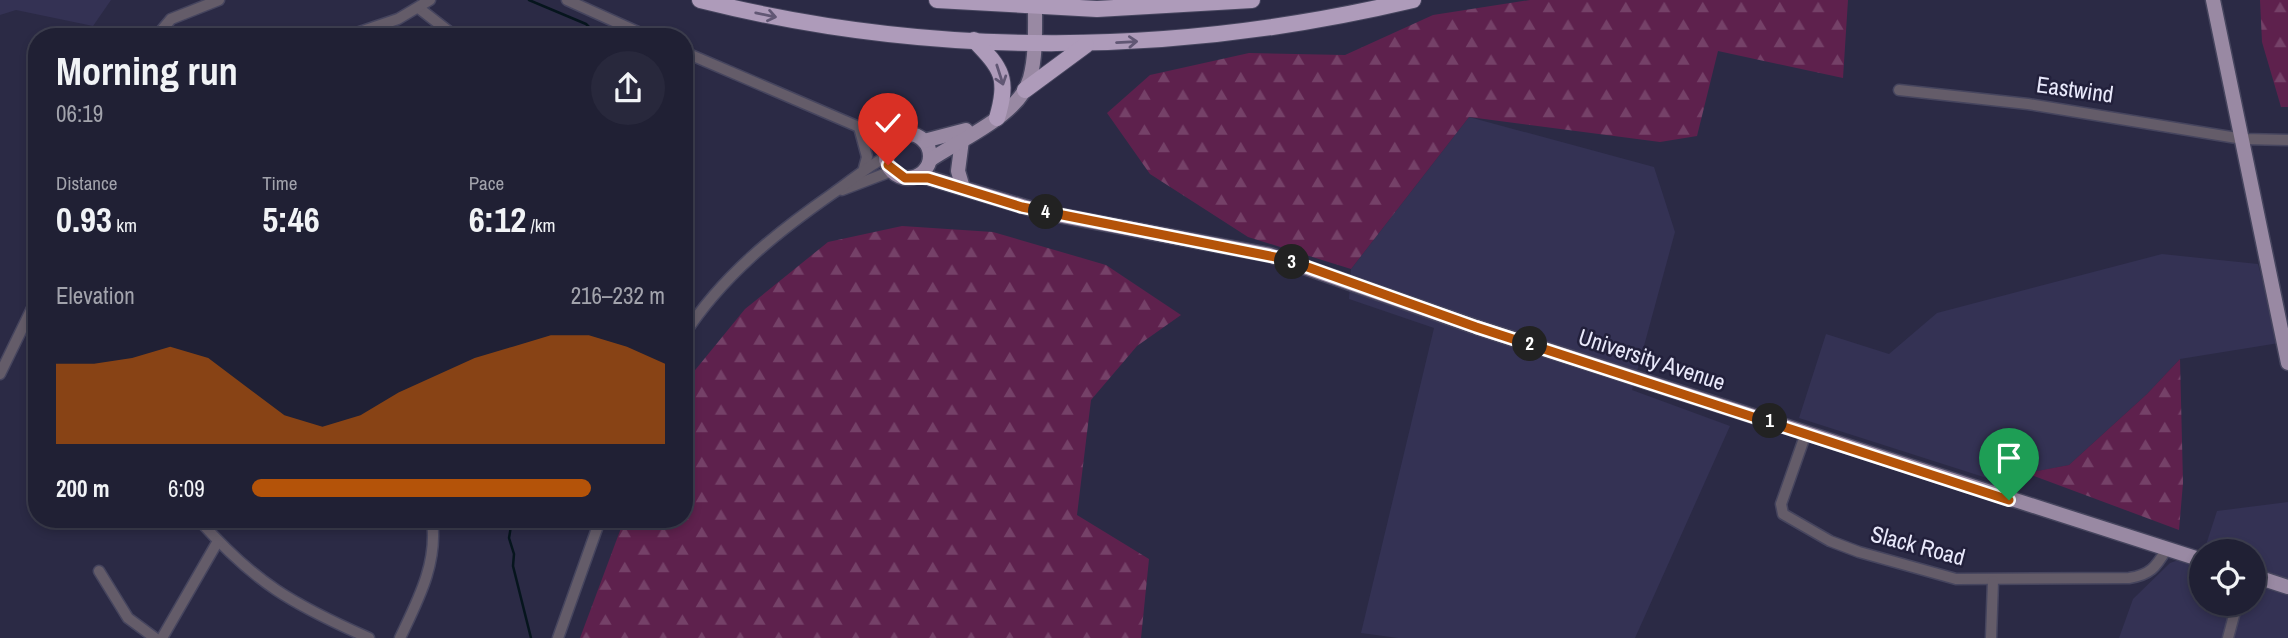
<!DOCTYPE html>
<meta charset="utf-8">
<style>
body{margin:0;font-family:"Archivo Narrow",sans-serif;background:#28283c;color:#f1f3f6;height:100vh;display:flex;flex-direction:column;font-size:26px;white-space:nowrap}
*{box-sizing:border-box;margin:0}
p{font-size:23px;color:#a2a3ac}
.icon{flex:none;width:38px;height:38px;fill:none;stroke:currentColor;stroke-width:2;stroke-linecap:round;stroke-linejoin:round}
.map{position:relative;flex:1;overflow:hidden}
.details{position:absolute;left:28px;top:28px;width:665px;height:500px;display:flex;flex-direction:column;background:#202034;border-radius:28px;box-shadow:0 4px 10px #0003,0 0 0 2px #3d3e4f}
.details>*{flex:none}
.fabs{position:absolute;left:2189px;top:539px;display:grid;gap:14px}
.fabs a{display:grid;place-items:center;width:77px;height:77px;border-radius:50%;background:#202034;box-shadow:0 4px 10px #0003,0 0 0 2px #3d3e4f;font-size:35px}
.pin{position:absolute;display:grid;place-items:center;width:60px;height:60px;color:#fff;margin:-72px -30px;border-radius:50% 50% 50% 0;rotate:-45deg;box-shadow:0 0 7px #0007}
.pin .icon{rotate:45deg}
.km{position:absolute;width:35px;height:35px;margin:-18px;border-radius:50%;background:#222;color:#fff;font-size:19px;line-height:35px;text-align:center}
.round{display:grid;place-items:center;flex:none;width:74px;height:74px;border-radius:37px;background:#28283c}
.headline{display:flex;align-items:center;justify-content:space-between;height:119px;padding:0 28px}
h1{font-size:38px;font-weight:700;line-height:52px}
.metrics{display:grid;grid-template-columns:repeat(3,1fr);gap:10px;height:119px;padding:7px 28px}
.metrics div{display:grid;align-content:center}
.metrics b{font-size:35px;font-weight:700}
.metrics small{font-size:19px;font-weight:400}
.metrics p{font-size:19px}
.chart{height:196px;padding:14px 28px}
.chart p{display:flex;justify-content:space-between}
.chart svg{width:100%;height:126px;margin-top:7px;fill:#b45309;opacity:.7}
ul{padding:0 28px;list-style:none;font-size:23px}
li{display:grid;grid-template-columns:112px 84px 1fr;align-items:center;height:52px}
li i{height:18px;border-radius:9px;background:#b45309}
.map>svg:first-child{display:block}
.built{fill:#343254}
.forest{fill:url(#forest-firs)}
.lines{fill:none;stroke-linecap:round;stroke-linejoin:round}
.stream{stroke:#06151d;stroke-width:2.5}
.minor-casing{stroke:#46455e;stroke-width:13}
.major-casing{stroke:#46455e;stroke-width:17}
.highway-casing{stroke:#46455e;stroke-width:18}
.minor{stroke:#645c69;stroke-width:10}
.major{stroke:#9989a3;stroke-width:14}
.highway{stroke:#ae9bba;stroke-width:16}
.oneway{stroke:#615774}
.route-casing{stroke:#fff;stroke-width:14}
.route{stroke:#b45309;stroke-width:9}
.labels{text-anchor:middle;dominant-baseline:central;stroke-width:5;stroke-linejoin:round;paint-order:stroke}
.street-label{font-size:23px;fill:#e9e9fb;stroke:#22203b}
</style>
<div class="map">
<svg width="2288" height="638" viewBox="0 0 2288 638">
<defs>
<pattern id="forest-firs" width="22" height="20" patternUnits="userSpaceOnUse" patternTransform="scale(1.75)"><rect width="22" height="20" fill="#5e214d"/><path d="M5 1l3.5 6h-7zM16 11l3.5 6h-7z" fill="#754168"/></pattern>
</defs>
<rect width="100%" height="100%" fill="#2b2a45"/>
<g class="built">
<path d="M0 0H111L93 26 16 10 0 15Z"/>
<path d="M1469 117 1654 167 1675 232 1632 390 1730 426 1635 638H1398L1361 633 1434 328 1349 299 1351 269Z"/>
<path d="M2162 254 2258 264 2279 343 2180 359 2147 394 2069 465 1993 480 1799 418 1826 334 1889 354 1937 313Z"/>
<path d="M2288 502V638H2119L2133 599 2170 563 2201 552 2202 604H2254V551H2204L2217 511Z"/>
</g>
<g class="forest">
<path d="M1530 0H1848L1843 78 1718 51 1697 136 1660 142 1469 117 1351 269 1248 237 1150 174 1107 113 1150 75 1249 53 1345 55 1433 15Z"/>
<path d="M2260 0H2288V107H2281L2262 42Z"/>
<path d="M902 226 993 232 1106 265 1181 315 1137 346 1091 400 1077 515 1149 559 1141 638H580L624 520H684V386L687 380 745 309 828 242Z"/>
<path d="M2180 359 2183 483 2179 530 2026 473 2069 465 2147 394Z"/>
</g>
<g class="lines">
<g class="stream">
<path d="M529 0 586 24 590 28 589 37"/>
<path d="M512 520 509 538 514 554 513 566 531 638"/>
</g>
<g class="minor-casing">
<g id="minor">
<path d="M567 0 649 37"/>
<path d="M420 9 456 37"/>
<path d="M156 37 171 19 219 0"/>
<path d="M345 37 398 19 430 0"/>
<path d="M684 52 859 127 899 136"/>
<path d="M1899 90 2028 104 2243 139 2288 140"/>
<path d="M859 127 867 157 864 168"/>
<path d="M861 129 887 151"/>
<path d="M842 190 892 171"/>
<path d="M684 335C722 276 776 233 832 194 851 181 866 167 886 157"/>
<path d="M0 374 37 298"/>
<path d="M1806 433 1781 504 1783 514 1830 541 1859 552 1956 579 2129 578C2150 575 2156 567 2166 550"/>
<path d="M199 520C255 583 292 604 369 638"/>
<path d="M99 571 128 618 155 638"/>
<path d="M162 638 218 541"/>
<path d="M400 638C418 600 438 563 432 520"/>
<path d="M558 638 600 520"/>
<path d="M1991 638 1993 581"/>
<path d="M2228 638 2237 604"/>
</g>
</g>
<g class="major-casing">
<g id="major">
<path d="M2213 0 2288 363"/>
<circle cx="908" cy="156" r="22"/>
<path d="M962 140 958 171 963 188"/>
<path d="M924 141 966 130"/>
<path d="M930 160C959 140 1020 115 1030 78 1036 56 1035 31 1035 7"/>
<path d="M919 175 1042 212 1270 255 1476 327 2202 560"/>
<path d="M2254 576 2288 587"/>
</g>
</g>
<g class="highway-casing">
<g id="highway">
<path d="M700 0C935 59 1177 56 1413 0"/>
<path d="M937 0 1097 9 1252 0"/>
<path d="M974 40C1002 69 1009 78 997 118"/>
<path d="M1025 90 1086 45"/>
</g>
</g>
<use href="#minor" class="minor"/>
<use href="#major" class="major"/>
<use href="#highway" class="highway"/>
</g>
<defs><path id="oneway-shaft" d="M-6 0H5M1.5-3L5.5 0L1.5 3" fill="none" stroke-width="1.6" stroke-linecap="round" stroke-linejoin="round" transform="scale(1.75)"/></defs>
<g class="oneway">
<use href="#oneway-shaft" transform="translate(766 15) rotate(12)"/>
<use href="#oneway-shaft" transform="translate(1127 42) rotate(-3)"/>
<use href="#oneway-shaft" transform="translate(1000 75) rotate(72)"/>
</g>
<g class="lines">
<g class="route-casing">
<path id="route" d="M888 165 905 178H928L1022 207 1285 259 1476 327 2009 500"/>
</g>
<use href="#route" class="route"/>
</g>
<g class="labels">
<g class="street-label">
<text transform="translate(2075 89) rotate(8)">Eastwind</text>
<text transform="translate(1652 359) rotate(18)">University Avenue</text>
<text transform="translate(1918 545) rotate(15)">Slack Road</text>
</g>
</g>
</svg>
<div class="fabs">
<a><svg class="icon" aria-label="locate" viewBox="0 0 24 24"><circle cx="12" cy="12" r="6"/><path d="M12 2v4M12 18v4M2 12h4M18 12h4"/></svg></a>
</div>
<div class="pin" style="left:2009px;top:500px;background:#1e9e55"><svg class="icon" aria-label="arrive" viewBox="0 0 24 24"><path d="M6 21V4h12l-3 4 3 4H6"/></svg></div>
<div class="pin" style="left:888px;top:165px;background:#d93025"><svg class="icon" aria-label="check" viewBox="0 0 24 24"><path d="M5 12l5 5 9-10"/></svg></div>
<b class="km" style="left:1770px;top:421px">1</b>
<b class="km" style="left:1530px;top:344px">2</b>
<b class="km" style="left:1292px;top:262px">3</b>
<b class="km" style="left:1046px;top:212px">4</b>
<section class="details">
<div class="headline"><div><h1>Morning run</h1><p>06:19</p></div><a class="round"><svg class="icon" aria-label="share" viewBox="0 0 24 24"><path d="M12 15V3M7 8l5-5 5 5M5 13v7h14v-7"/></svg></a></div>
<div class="metrics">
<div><p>Distance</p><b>0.93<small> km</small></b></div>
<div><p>Time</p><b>5:46</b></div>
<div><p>Pace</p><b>6:12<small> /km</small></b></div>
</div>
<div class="chart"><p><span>Elevation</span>216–232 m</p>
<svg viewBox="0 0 160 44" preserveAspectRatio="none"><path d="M0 44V16L10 16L20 14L30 10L40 14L50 24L60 34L70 38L80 34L90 26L100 20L110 14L120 10L130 6L140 6L150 10L160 16V44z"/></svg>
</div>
<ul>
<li><b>200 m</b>6:09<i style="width:82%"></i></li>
</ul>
</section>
</div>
